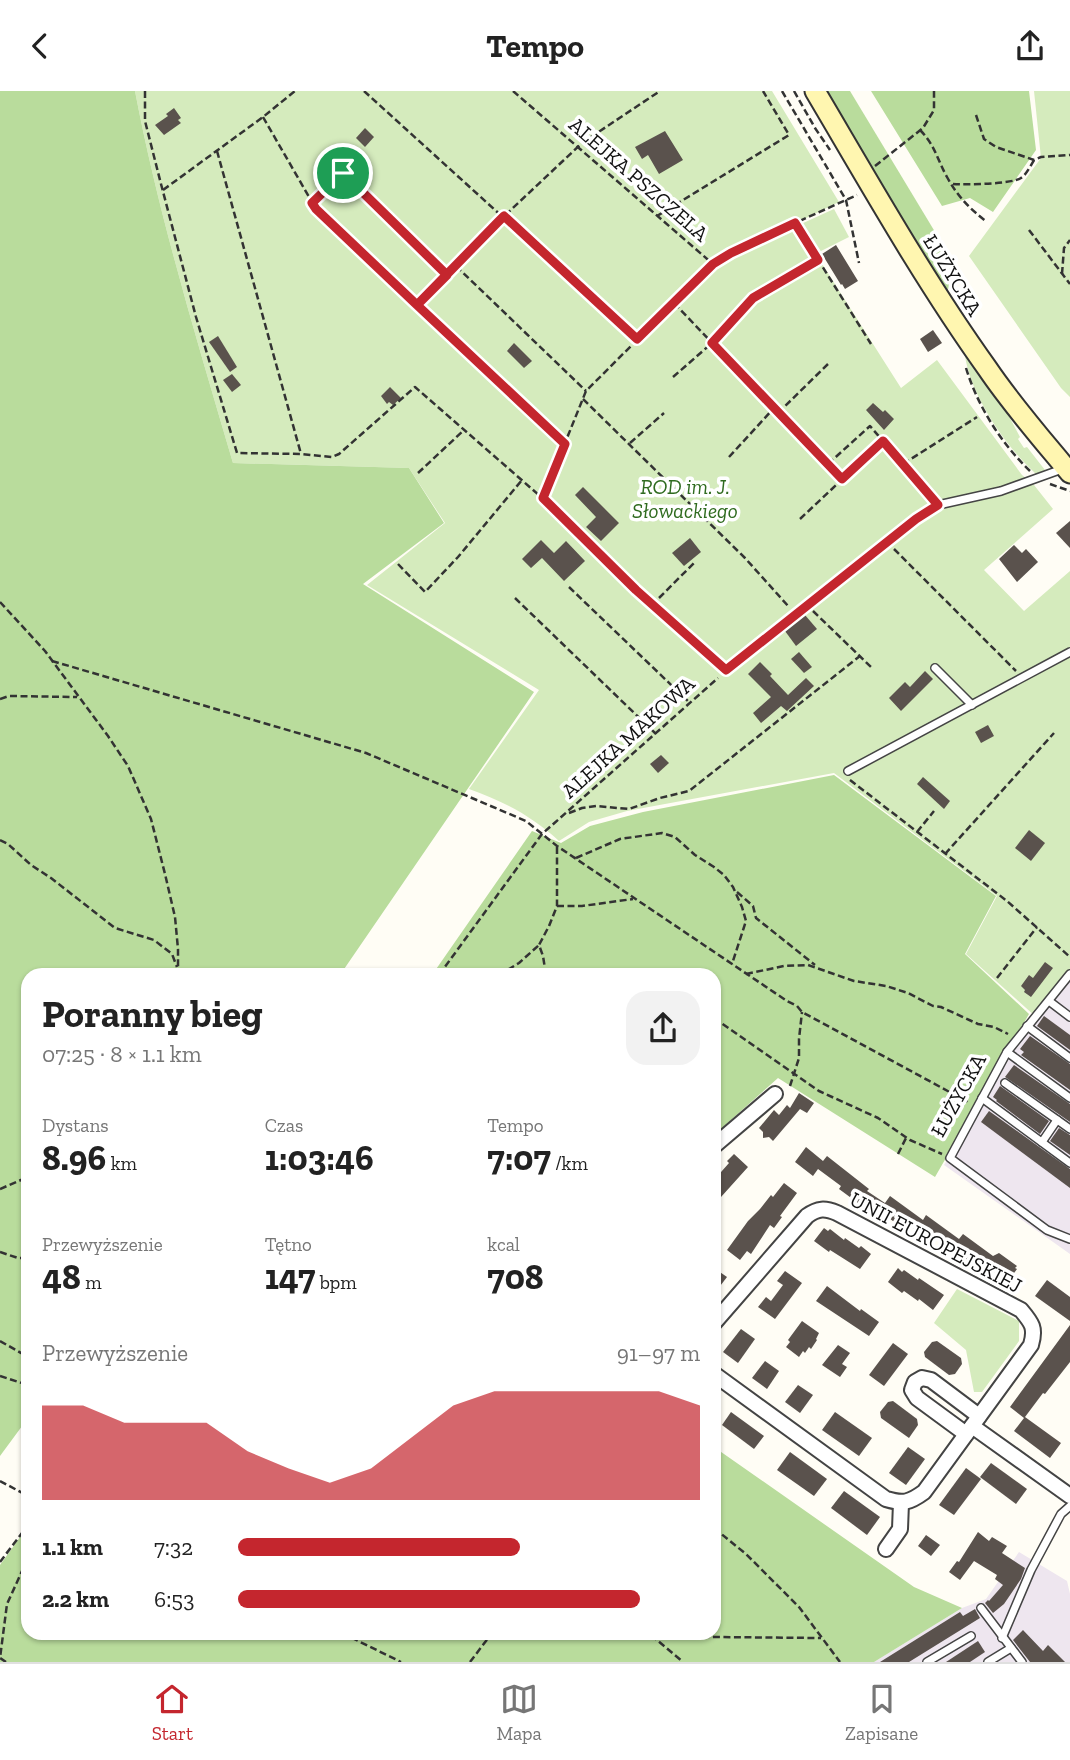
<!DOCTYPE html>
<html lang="pl">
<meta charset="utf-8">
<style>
body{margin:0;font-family:"Zilla Slab",serif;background:#f2f2f2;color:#222;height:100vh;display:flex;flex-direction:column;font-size:26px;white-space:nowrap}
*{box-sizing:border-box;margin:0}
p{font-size:23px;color:#767676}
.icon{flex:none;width:38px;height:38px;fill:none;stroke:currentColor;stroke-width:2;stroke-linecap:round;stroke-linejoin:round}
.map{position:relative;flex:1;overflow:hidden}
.drawer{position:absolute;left:21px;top:877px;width:700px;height:672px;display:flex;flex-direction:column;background:#fff;border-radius:21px;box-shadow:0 2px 5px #0004}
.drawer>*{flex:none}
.pin{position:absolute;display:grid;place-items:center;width:60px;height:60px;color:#fff;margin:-30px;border:4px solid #fff;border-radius:50%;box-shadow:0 2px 7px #0007}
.round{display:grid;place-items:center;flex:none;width:74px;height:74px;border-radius:21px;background:#f2f2f2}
.headline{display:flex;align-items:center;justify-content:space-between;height:119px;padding:0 21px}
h1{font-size:38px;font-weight:700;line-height:52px}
.stats{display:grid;grid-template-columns:repeat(3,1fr);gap:10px;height:119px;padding:7px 21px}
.stats div{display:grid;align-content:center}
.stats b{font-size:35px;font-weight:700}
.stats small{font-size:19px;font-weight:400}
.stats p{font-size:19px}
.chart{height:196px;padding:14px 21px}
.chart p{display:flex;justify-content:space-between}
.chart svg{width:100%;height:126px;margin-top:7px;fill:#c4262e;opacity:.7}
ul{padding:0 21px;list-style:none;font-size:23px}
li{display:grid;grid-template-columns:112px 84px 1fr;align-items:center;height:52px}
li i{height:18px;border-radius:9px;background:#c4262e}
header{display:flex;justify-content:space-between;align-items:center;height:91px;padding:0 21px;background:#fff;font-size:32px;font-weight:700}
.dock{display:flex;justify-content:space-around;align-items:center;height:98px;border-top:2px solid #e0e0e0;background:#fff;font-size:19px;color:#767676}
.dock a{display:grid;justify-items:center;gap:4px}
.dock .current{color:#c4262e}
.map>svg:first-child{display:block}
.industrial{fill:#eee6ef}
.green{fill:#d5ebbd}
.forest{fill:#b9dc9c}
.building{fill:#5a524d}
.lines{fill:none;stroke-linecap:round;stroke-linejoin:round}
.service-casing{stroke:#444;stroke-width:10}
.minor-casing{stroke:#444;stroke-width:18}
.secondary-casing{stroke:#333;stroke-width:23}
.path{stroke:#333;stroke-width:2.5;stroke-dasharray:7 3.5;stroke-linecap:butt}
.service{stroke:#fff;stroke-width:7}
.minor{stroke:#fff;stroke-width:14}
.secondary{stroke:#fff6b0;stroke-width:19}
.route-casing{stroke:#fff;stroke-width:14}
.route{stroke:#c4262e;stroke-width:9}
.labels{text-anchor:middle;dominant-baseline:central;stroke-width:7;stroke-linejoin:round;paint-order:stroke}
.street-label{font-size:21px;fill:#111;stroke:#fff}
.park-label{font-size:21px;font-style:italic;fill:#2f6b1f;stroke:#fff}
</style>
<header><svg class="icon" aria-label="back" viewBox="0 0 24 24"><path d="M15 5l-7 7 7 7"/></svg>Tempo<svg class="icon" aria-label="share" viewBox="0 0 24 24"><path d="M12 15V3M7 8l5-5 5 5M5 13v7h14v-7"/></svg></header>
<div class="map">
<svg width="1070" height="1571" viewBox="0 0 1070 1571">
<rect width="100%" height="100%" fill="#fffdf5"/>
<g class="industrial">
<path d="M1070 880V1163L944 1074 1017 949Z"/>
<path d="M1019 1461 1067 1490 1070 1503V1571H874L962 1517 986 1508Z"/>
</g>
<g class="green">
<path d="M135 0H772L839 111 796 132 901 297 937 269 1022 384 1034 394 1053 418 984 479 1024 520 1070 480V880L1035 925 966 863 997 805 834 682 627 720 589 731 559 750C532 725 503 710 469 698L539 599 367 494 445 432 409 377 233 372C197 249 159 126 135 0Z"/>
<path d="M1034 0H1070V306L1061 297 969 165 1041 67Z"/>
<path d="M834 118 849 146 817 162 801 133Z"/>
<path d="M965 265 1005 318 1020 346 1018 348 1024 357 1027 356 1045 379 1036 383C1006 356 971 305 965 265Z"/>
<path d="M957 1198 1019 1230V1250L982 1301H974L966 1259 934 1232Z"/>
</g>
<g class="forest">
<path d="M0 0H135C159 126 197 249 233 372L409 377 444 432 363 493 534 601 340 884H28V1327L0 1365Z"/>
<path d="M822 0H850L958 179 946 202Z"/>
<path d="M871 0H1029L1036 59 993 121 970 107 942 115Z"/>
<path d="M834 684 996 805 965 863 1029 923 935 1086 778 987 714 1044V884H432L532 740 561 752 590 735 643 721Z"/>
<path d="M714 1356 914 1496 962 1517 874 1571H0V1474L28 1435V1542H714Z"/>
</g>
<g class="building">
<path d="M174 17 181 27 178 29 181 32 164 44 155 34 168 25 166 23Z"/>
<path d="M365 37 374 46 365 56 356 47Z"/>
<path d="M665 40 683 69 659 83 648 64 642 68 635 56Z"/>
<path d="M836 154 858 190 845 198 842 193 841 194 822 163Z"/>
<path d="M933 239 942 252 928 261 920 248Z"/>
<path d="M218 245 237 276 230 281 209 251Z"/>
<path d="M514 252 532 270 524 277 507 260Z"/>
<path d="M232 283 241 294 232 301 223 289Z"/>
<path d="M390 296 401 307 393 314 389 311 387 313 381 305Z"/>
<path d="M873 312 883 321 885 319 894 328 884 339 866 319Z"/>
<path d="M583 396 619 432 601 450 586 436 596 426 575 404Z"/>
<path d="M1070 430V457L1056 442Z"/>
<path d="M690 447 701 461 684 475 672 462Z"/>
<path d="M541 449 554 462 566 450 585 470 564 490 542 467 531 477 522 468Z"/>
<path d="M1014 454 1022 462 1026 458 1038 471 1017 491 999 468Z"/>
<path d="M805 524 817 538 796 555 785 540Z"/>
<path d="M799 561 812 576 804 582 791 568Z"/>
<path d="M760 571 772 583 770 585 788 604 806 587 814 595 787 620 781 615 761 632 753 622 771 606 748 583Z"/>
<path d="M925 580 933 588 901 620 889 607 905 591 910 596Z"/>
<path d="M988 634 994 645 981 652 975 641Z"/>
<path d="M661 664 669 672 658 682 650 673Z"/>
<path d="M923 686 950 710 944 718 917 693Z"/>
<path d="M1029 739 1045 752 1031 770 1015 757Z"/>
<path d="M1045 871 1053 877 1031 906 1024 901 1025 899 1021 895 1029 884 1033 887Z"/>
<path d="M1044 925 1070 944V959L1037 935Z"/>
<path d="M1030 945 1070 973V999L1021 964 1024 961 1020 958Z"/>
<path d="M1014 974 1070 1013V1031L1005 986Z"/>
<path d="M1000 995 1049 1030 1040 1043 996 1010 997 1009 993 1006Z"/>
<path d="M799 1002 814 1012 807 1022 800 1018 773 1050 769 1046 763 1047V1041L759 1037 774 1019 779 1024 787 1014 790 1017Z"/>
<path d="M989 1020 1070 1078V1097L981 1031Z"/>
<path d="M1059 1037 1070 1044V1064L1050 1050Z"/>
<path d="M806 1056 823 1070 827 1065 869 1098 867 1100 885 1112 890 1105 923 1129 926 1124 959 1148 963 1143 993 1165 999 1162 1017 1175 1015 1177 1017 1178 1009 1189 1008 1187 1006 1190 974 1166 970 1171 937 1147 934 1152 901 1128 897 1133 867 1111 865 1114 860 1110 858 1112 839 1098 841 1095 818 1078 813 1085 795 1071Z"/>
<path d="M734 1063 748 1076 721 1106 714 1100V1089L729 1072 727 1070Z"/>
<path d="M784 1092 797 1102 780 1125 782 1126 774 1137 770 1134 751 1163 747 1160 740 1169 727 1159 748 1130 760 1118 771 1104 773 1106Z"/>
<path d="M824 1137 828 1140 830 1138 844 1149 845 1147 859 1157 861 1155 871 1163 860 1178 830 1159 829 1161 814 1150Z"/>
<path d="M714 1177 727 1186 714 1203Z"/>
<path d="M898 1177 902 1181 904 1179 918 1189 919 1187 944 1204 933 1219 919 1208 918 1210 904 1200 902 1202 888 1191Z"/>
<path d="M785 1180 802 1192 775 1228 758 1216 766 1206 771 1210 783 1194 777 1190Z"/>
<path d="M1047 1189 1070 1206V1230L1035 1205Z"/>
<path d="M827 1195 860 1220 861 1218 879 1231 869 1245 816 1210Z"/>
<path d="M802 1230 819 1242 816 1248 817 1249 811 1258 809 1256 805 1262 803 1260 799 1266 786 1256 790 1251 788 1249Z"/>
<path d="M1070 1234V1271L1045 1303 1043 1302 1025 1326 1061 1352 1050 1367 1014 1340 1024 1327 1010 1316Z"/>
<path d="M741 1238 755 1248 738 1272 723 1261Z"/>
<path d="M937 1250 961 1267 962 1273 955 1283 949 1284 925 1266 924 1261 932 1251Z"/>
<path d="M893 1252 908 1263 884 1295 869 1284Z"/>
<path d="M838 1254 850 1262 842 1273 847 1276 840 1286 822 1274Z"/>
<path d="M765 1270 779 1280 767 1298 752 1287Z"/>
<path d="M798 1294 813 1304 800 1322 785 1311Z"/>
<path d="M893 1310 917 1328 918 1334 909 1347 881 1327 880 1321 888 1311Z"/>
<path d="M731 1321 764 1345 754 1358 722 1334Z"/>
<path d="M835 1321 872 1347 859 1365 822 1339Z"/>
<path d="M908 1356 925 1368 906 1394 889 1382Z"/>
<path d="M790 1361 827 1388 814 1405 777 1379Z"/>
<path d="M991 1372 1027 1398 1016 1413 980 1386Z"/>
<path d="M966 1377 981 1388 954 1424 939 1414Z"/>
<path d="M844 1400 880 1426 867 1444 831 1417Z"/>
<path d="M978 1441 989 1450 992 1446 1007 1455 1002 1462 1025 1477 1021 1488 1004 1513 993 1522 985 1512 988 1509 989 1510 1003 1494 995 1488 997 1484 974 1470 960 1489 949 1481 957 1470 959 1471Z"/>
<path d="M926 1444 940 1454 931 1465 918 1455Z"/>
<path d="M975 1518 980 1527 909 1571H880L960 1521 963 1525Z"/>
<path d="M1023 1539 1043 1560 1048 1554 1065 1571H1030L1013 1549Z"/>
<path d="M978 1550 985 1561 970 1571H946Z"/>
</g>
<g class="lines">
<g class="service-casing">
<g id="service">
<path d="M548 412 636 500 726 579 916 428 938 414 1001 400 1065 377"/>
<path d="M935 577 972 614"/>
<path d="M848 680 1070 561"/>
<path d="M1070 883 1007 961 950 1067 1047 1139 1070 1148"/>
<path d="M1049 910 1070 926"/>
<path d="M1027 935 1070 967"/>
<path d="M1007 961 1070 1007"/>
<path d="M1005 992 1070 1038"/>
<path d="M982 1007 1070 1072"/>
<path d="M1042 1051 1057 1029"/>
<path d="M981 1517 1022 1571"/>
<path d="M1002 1547 1031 1479 1061 1423 1070 1415"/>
<path d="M927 1571 971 1545"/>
<path d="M988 1571 1011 1557"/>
</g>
</g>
<g class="minor-casing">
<g id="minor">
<path d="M714 1055 775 1003"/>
<path d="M714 1232 807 1125C818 1117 825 1117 837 1122L1021 1219C1032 1232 1036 1237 1031 1254L924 1401C909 1412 903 1413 886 1408L714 1283"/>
<path d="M972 1335 1070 1405"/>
<path d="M966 1343 917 1307 912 1299 915 1291 922 1287 931 1289 979 1325"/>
<path d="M886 1458 900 1438 901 1412"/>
</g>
</g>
<g class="secondary-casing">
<path id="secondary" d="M815 0C870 93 924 189 987 277 1012 314 1041 347 1070 382"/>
</g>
<g class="path">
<path d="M145 0V30L161 93 196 226 237 362 301 363 332 366 339 363 415 296 540 405"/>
<path d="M364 0 637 248"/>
<path d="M513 0 713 173"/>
<path d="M782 0 846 109 859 172"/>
<path d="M794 0 815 37 830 59"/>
<path d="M976 24 984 48 996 56 1034 69 1041 66 1070 64"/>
<path d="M263 26 316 118 565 353"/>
<path d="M920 39C935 54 937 68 947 86 958 106 969 117 987 131"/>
<path d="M217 60 301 363"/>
<path d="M875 75 923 37 934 19V0"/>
<path d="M953 93C966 94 1012 93 1021 87 1026 84 1031 74 1034 69"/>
<path d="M163 99 263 26 295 0"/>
<path d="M312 112 343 82 447 184"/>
<path d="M657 125 789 44 763 0"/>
<path d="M795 132 871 253"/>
<path d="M1029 139 1070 193"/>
<path d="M456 175 586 300"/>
<path d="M1062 183 1064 157 1070 149"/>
<path d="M674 212 842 388"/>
<path d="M417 214 498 131 582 52 660 0"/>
<path d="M966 277C978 316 1001 352 1030 380"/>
<path d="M673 286 712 252 753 207 818 169"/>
<path d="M583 308 745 467 789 516"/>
<path d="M778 322 830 271"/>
<path d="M630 352 664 322"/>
<path d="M729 366 774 317"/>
<path d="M828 373 870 335 883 350"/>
<path d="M903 373 977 326"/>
<path d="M418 382 464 339"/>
<path d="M1050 393 1070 400"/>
<path d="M544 404 586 300 713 173 731 161 857 104"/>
<path d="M800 428 883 350 931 406"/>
<path d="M894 458 1016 580"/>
<path d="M398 473 425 501 458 466 522 389"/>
<path d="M569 496 690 612"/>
<path d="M515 507 656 643"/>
<path d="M659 507 694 472"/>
<path d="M0 511 45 560 108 645 128 675 151 728 165 783 175 826 178 858V879"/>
<path d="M813 520 871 576"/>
<path d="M52 570 366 662 526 730 557 755 787 910 797 915 802 921 968 1011"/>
<path d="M0 608 9 605 77 606"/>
<path d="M850 689 1007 810 1070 866"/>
<path d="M569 722 582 717 596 715 629 718 660 707 689 700 860 565"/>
<path d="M917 741 934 720"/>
<path d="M0 749 8 753 31 774 51 787 115 837 154 849 172 863 177 876"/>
<path d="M945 763 1054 642"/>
<path d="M576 767 620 748 662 742 675 746 695 764 714 776 724 784 733 796 742 816 746 830 732 873"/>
<path d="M737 801 753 815 756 827 815 874"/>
<path d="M557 815H582L633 808"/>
<path d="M442 881 459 880 473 884"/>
<path d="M746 883 784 875 808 874 854 890 886 895 908 902 933 915 941 916 978 933 994 936 1008 943"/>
<path d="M176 884 178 879 184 884"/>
<path d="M439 884 542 743 718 587"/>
<path d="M499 884 519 872 539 854"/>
<path d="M546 884 543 865 539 854 549 835 557 815V755"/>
<path d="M997 887 1037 836"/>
<path d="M714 927 819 1000 878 1027 910 1049 942 1063"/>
<path d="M790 995 799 967V948L802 921"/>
<path d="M898 1063 906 1047"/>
<path d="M0 1098 28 1086"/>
<path d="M0 1161 18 1167H28"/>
<path d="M0 1250 28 1266"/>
<path d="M0 1285 28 1294"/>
<path d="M0 1390 28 1405"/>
<path d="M714 1437 746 1463 799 1516 840 1571"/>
<path d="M0 1471 28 1434"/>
<path d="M342 1542 401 1571"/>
<path d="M650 1543 710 1546 821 1547"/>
<path d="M651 1544 683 1571"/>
<path d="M6 1571 0 1567 7 1513 28 1467"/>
<path d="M470 1571 492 1542"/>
</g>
<use href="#service" class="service"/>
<use href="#minor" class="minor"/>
<use href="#secondary" class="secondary"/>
</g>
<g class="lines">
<g class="route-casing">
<path id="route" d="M343 82 447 184 417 214 565 353 543 407 636 499 726 579 916 428 938 414 883 350 842 388 712 252 753 207 818 169 795 132 731 162 713 173 637 248 504 125 498 131 417 214 316 118 312 112 343 82"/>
</g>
<use href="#route" class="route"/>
</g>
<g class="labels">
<g class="street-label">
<text transform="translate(639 88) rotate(41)">ALEJKA PSZCZELA</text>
<text transform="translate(953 184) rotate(58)">ŁUŻYCKA</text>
<text transform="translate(628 646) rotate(-42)">ALEJKA MAKOWA</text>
<text transform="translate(958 1004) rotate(-61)">ŁUŻYCKA</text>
<text transform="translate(936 1151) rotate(28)">UNII EUROPEJSKIEJ</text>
</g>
<g class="park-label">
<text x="685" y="395">ROD im. J.<tspan x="685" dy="24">Słowackiego</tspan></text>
</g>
</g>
</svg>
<div class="pin" style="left:343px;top:82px;background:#1e9e55"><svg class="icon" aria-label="arrive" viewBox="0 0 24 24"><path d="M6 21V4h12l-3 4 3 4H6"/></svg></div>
<section class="drawer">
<div class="headline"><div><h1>Poranny bieg</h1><p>07:25 · 8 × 1.1 km</p></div><a class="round"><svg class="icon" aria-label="share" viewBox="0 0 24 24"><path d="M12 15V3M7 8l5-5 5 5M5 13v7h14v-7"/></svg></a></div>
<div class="stats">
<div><p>Dystans</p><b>8.96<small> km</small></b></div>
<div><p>Czas</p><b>1:03:46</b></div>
<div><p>Tempo</p><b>7:07<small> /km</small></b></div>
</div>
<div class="stats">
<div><p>Przewyższenie</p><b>48<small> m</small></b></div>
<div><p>Tętno</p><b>147<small> bpm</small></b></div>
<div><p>kcal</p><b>708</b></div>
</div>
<div class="chart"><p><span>Przewyższenie</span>91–97 m</p>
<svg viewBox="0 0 160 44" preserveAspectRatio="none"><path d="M0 44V11L10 11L20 17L30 17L40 17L50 27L60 33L70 38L80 33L90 22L100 11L110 6L120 6L130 6L140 6L150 6L160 11V44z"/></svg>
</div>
<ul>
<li><b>1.1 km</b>7:32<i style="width:61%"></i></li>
<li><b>2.2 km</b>6:53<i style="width:87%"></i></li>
</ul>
</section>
</div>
<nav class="dock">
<a class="current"><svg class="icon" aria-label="home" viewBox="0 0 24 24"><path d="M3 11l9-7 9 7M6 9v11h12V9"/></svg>Start</a>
<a><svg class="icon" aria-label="map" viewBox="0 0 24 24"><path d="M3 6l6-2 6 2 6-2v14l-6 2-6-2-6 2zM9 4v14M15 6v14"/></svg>Mapa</a>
<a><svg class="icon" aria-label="saved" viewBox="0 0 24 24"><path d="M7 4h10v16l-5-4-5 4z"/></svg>Zapisane</a>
</nav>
